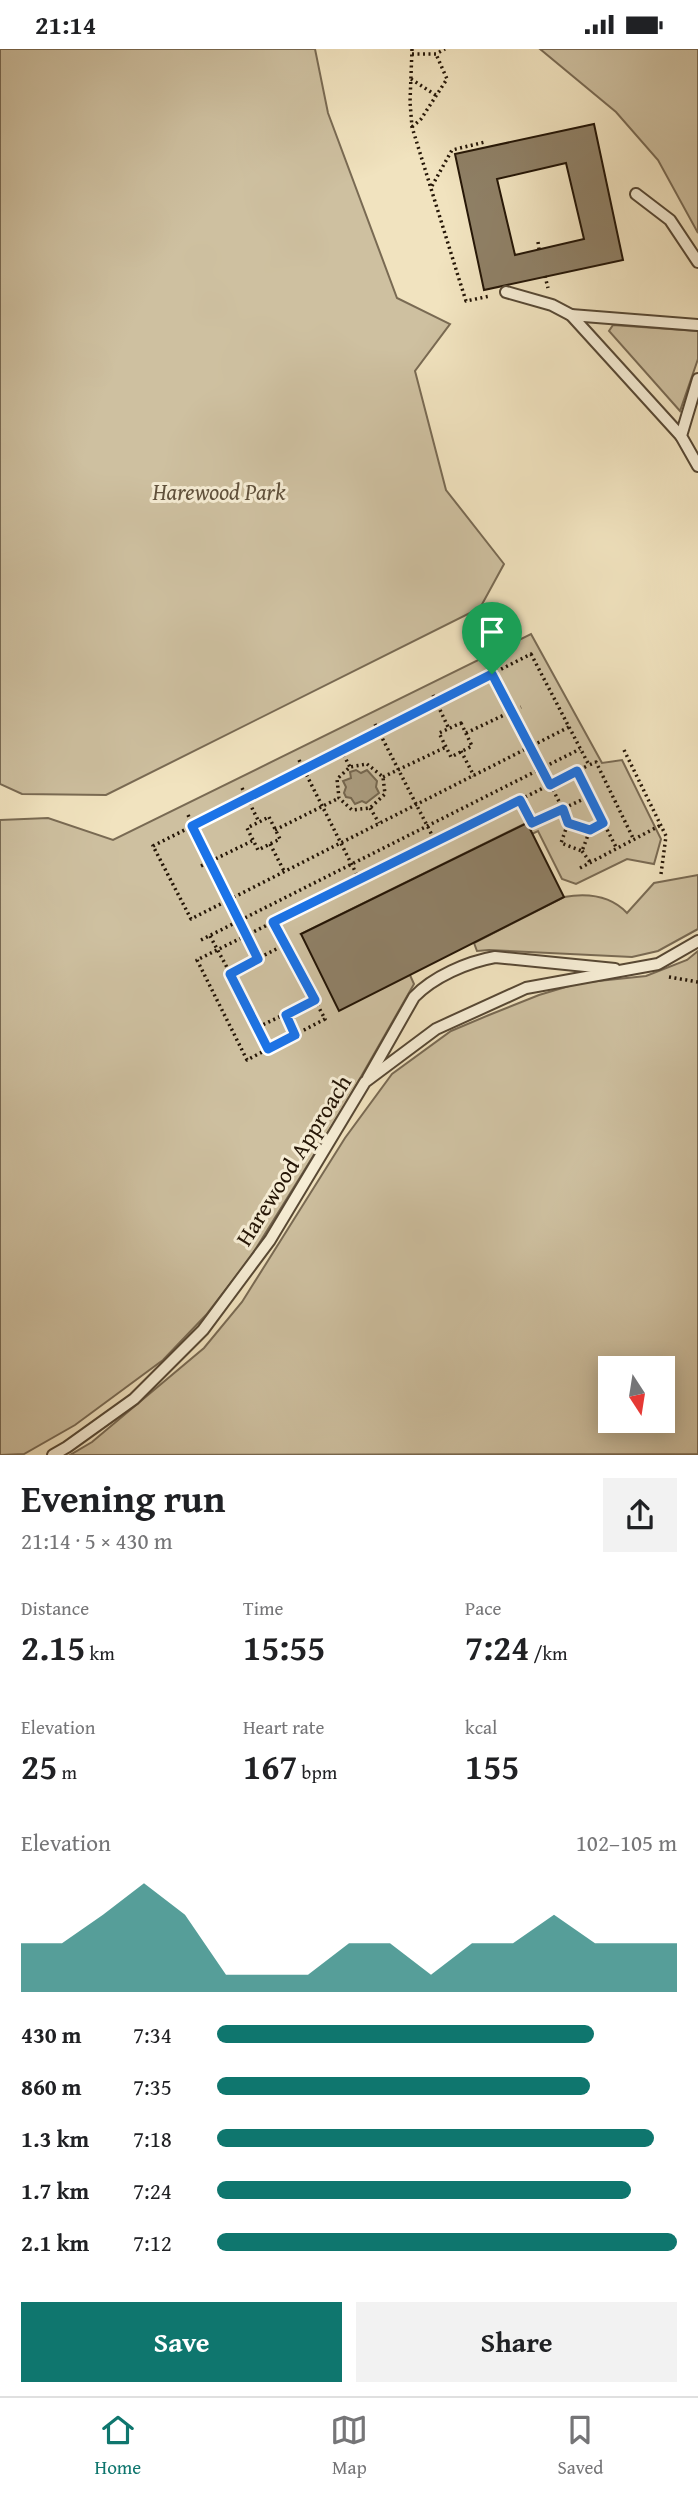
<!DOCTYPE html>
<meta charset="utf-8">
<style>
body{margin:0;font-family:"Gentium Book Plus",serif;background:#f2f2f2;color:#202124;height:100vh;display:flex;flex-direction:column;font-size:26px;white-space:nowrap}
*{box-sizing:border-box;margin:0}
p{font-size:23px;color:#757577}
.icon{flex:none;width:38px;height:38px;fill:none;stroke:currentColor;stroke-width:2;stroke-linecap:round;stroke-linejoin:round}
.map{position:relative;height:1406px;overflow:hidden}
.details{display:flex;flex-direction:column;background:#fff;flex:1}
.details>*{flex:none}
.needle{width:46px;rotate:168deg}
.fabs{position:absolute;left:598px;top:1307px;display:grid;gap:14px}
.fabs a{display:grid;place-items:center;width:77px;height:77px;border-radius:0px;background:#fff;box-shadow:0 4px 18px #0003;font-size:35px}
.pin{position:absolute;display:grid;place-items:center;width:60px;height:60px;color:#fff;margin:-72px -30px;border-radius:50% 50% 50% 0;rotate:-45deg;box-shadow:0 0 7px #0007}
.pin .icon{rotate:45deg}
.round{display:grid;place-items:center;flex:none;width:74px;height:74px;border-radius:0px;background:#f2f2f2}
.head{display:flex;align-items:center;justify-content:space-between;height:119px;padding:0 21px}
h1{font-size:38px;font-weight:800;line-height:52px}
.figures{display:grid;grid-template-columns:repeat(3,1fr);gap:10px;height:119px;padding:7px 21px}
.figures div{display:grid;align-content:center}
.figures b{font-size:35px;font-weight:800}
.figures small{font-size:19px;font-weight:400}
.figures p{font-size:19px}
.chart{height:196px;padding:14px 21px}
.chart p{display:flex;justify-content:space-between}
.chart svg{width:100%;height:126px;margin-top:7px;fill:#0f766e;opacity:.7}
.action{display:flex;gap:14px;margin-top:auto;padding:14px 21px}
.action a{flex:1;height:80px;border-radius:0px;background:#0f766e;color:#fff;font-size:28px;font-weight:800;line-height:80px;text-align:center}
.action a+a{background:#f2f2f2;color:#202124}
ul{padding:0 21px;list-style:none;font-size:23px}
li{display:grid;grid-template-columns:112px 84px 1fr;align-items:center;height:52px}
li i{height:18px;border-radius:9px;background:#0f766e}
.status{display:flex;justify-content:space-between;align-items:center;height:49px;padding:0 35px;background:#fff;direction:ltr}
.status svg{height:19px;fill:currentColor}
.tab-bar{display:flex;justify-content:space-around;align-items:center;height:98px;border-top:2px solid #e0e0e0;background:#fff;font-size:19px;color:#757577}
.tab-bar a{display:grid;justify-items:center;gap:4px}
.tab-bar .on{color:#0f766e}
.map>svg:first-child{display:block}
.green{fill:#cec0a0;stroke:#796a53;stroke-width:2;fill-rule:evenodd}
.water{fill:#ab9d80;stroke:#75674f;stroke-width:2}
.building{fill:#8f8066;stroke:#241506;stroke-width:2;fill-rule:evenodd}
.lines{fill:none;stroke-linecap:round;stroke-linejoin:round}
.service-casing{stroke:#574834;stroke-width:14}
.path{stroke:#241506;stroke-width:3.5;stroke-dasharray:2 3.5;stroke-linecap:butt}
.service{stroke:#f6edd5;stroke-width:10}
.route-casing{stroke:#fff;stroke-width:14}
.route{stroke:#1a73e8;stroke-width:9}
.labels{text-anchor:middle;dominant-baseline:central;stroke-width:6;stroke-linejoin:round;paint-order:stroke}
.park-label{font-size:23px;font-style:italic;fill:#60513c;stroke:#f6edd5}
.street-label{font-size:23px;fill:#241506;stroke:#f6edd5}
</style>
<div class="status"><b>21:14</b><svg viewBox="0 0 49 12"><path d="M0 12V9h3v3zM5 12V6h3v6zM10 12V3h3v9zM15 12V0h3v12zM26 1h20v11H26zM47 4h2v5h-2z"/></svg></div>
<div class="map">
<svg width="698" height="1406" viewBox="0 0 698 1406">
<rect width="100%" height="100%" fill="#f1e3bf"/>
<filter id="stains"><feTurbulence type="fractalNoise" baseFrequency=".00286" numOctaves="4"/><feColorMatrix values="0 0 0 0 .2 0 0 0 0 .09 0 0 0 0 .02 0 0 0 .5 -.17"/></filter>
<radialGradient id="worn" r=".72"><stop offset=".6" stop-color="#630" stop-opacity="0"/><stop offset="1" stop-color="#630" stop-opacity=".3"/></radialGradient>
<g class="green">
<path d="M0 0H315L328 64 397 249 450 275 415 322 446 441 504 515 480 559 106 746 22 745 0 735Z"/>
<path d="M540 0H698V184L658 111 616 63Z"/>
<path d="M613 276 698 282V310L680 362 609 282Z"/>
<path d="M531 585 602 714 622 711 661 790 654 815 627 810 576 835 562 830 538 782 532 785 526 774 301 885 410 926 414 935 346 1054 250 1209 206 1266 163 1311 75 1376 24 1405 0 1406V771L48 769 113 791Z"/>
<path d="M698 826V880L658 902 632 908 489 901 477 902 474 894 564 848C587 844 610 846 627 864L654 834Z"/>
<path d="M698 902V1405L70 1406 92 1393 204 1299 242 1253 345 1089 392 1025 451 982 489 966 539 946 579 934 646 927 687 911ZM611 1320H663V1372H611Z"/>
</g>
<path class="water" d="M356 721 361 724 367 721 377 732 376 738 379 744 366 754 362 752 355 755 351 749 346 748 344 744 346 738 343 732 351 729 350 723Z"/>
<g class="building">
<path d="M594 75 623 211 484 241 455 105ZM566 114 584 190 515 206 497 130Z"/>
<path d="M527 774 564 848 339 962 301 885Z"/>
</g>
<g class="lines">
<g class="service-casing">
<g id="service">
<path d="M636 145 670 171 698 213"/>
<path d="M506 243 552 256 571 266 681 387"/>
<path d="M571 266 698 276"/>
<path d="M698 330 681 387 698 417"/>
<path d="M368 1029 414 948C433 928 467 913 495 908L615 920"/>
<path d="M53 1406 67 1398 134 1350 203 1281 270 1191 365 1033 436 980 526 939 658 915 698 892"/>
</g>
</g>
<g class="path">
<path d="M412 0 410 53 412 78 459 230 466 252 490 247"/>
<path d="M412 5H436L445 0"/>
<path d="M411 30 437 47"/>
<path d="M412 78 421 70 447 30 436 5"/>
<path d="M432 137 452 101 485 93"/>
<path d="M538 193 539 200"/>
<path d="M545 227 548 239"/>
<path d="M498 597 504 608 488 617 563 760 568 774 561 794 582 802 590 781 568 774"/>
<path d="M531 605 569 678 191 870 153 797Z"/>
<path d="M433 646 449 680"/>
<path d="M461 674 472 697 451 708 439 684Z"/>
<path d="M375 675 435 792"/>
<path d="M569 678 589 716 596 713 634 791"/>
<path d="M466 684 521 658"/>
<path d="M341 701 350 718"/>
<path d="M624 701 666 787 661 825"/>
<path d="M461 702 474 727"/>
<path d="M299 711 359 830"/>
<path d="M367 715 383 728 385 745 370 759 352 761 339 749 337 730 350 718Z"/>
<path d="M577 722 617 800"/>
<path d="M383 728 446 698"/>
<path d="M242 739 259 773"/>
<path d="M520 752 532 774 590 747"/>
<path d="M370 759 379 774"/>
<path d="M188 766 258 910"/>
<path d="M269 768 280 790 258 801 247 779Z"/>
<path d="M275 781 339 749"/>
<path d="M590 781 603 774"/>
<path d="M270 795 284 822"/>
<path d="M582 802 590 813"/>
<path d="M201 817 252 792"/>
<path d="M580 819 661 776"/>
<path d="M273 873 325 970 247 1011 197 911C327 846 458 782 589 716"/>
<path d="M210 887 230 924"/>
<path d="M201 891 580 700"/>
<path d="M286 895 230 924 256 979 315 951"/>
<path d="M669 928 698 933"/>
<path d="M286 966 295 986"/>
<path d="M256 979 268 1000"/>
</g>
<use href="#service" class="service"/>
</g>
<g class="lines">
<g class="route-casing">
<path id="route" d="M492 625 550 736 577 722 603 774 590 781 568 774 563 760 532 774 520 751 273 873 315 951 286 966 295 986 268 1000 230 925 258 910 192 777Z"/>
</g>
<use href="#route" class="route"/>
</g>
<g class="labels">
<g class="park-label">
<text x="219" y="442">Harewood Park</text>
</g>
<g class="street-label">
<text transform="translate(293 1111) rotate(-58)">Harewood Approach</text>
</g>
</g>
<rect width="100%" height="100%" filter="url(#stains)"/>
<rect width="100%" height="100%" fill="url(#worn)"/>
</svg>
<div class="fabs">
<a><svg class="needle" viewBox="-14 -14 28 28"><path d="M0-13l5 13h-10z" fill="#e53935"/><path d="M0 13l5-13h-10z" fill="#757577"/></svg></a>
</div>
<div class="pin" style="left:492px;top:625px;background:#1e9e55"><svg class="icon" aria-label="arrive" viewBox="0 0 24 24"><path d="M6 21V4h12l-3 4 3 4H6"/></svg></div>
</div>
<section class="details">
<div class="head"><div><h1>Evening run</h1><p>21:14 · 5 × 430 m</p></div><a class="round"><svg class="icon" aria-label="share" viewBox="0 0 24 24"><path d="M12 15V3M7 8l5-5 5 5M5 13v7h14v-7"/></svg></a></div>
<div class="figures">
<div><p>Distance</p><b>2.15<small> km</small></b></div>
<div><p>Time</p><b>15:55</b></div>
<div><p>Pace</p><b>7:24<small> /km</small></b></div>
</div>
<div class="figures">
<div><p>Elevation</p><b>25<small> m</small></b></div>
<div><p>Heart rate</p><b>167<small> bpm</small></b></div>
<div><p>kcal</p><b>155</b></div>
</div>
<div class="chart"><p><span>Elevation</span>102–105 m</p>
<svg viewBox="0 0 160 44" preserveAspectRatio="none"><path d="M0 44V27L10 27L20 17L30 6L40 17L50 38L60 38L70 38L80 27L90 27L100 38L110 27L120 27L130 17L140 27L150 27L160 27V44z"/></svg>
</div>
<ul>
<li><b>430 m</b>7:34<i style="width:82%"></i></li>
<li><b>860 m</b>7:35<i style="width:81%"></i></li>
<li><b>1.3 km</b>7:18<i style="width:95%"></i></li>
<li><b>1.7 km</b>7:24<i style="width:90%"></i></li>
<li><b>2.1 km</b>7:12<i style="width:100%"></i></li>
</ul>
<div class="action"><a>Save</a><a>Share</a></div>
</section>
<nav class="tab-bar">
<a class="on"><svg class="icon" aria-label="home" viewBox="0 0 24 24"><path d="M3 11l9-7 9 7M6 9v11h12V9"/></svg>Home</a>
<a><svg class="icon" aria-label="map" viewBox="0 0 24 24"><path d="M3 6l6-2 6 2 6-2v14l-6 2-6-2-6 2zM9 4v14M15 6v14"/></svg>Map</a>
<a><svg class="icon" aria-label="saved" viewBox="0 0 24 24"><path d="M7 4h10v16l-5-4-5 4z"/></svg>Saved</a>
</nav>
